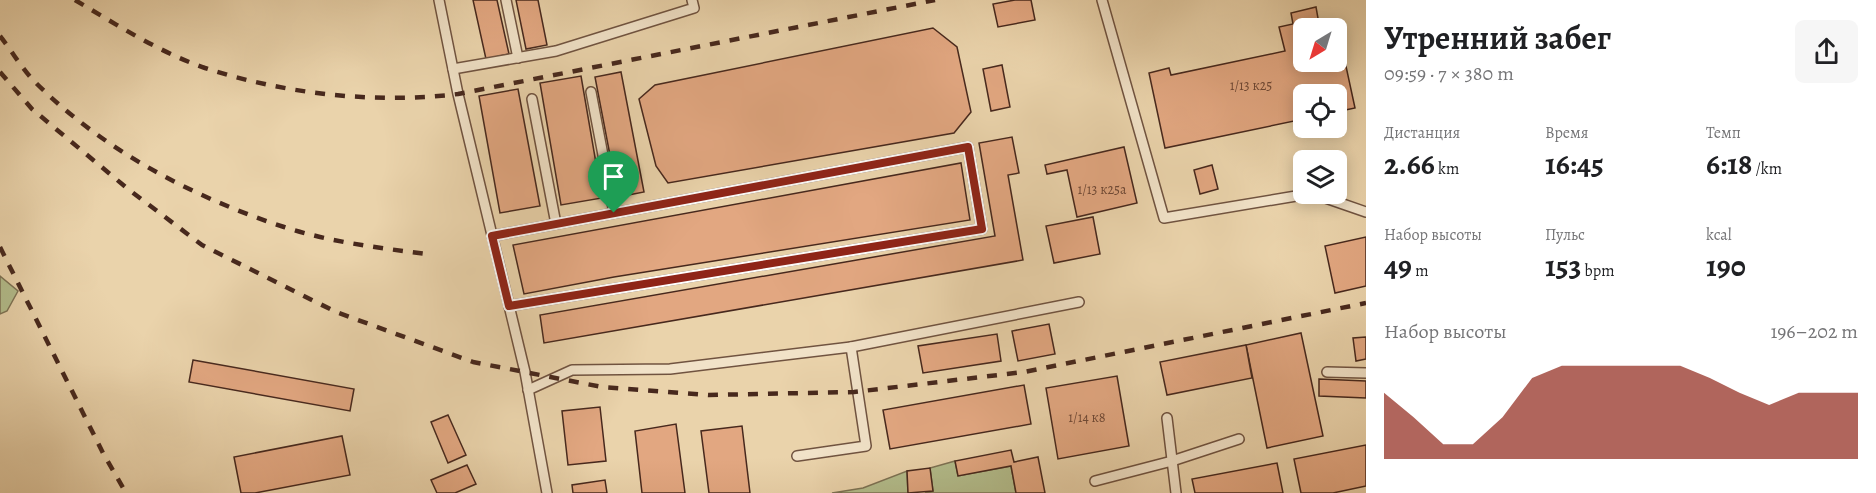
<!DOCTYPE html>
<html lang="ru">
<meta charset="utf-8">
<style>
body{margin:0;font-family:Alegreya,serif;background:#f6f6f6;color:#202124;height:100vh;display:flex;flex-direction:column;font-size:22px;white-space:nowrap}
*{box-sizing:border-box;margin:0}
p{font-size:20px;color:#757577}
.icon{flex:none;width:33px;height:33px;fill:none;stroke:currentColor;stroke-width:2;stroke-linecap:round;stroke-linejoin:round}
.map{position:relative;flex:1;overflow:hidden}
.panel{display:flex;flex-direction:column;background:#fff;width:510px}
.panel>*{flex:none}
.needle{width:39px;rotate:218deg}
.tools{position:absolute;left:1293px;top:18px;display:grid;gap:12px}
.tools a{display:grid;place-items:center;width:54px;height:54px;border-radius:9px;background:#fff;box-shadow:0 3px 15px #0003;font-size:30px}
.pin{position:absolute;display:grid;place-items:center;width:51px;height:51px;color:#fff;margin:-62px -26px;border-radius:50% 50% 50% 0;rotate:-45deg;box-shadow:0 0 6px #0007}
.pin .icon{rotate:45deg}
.round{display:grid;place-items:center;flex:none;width:63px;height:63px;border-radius:9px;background:#f6f6f6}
.head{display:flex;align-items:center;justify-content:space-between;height:102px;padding:0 18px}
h1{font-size:33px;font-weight:700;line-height:45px}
.figures{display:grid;grid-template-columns:repeat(3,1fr);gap:9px;height:102px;padding:6px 18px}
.figures div{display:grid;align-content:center}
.figures b{font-size:30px;font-weight:700}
.figures small{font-size:16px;font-weight:400}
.figures p{font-size:16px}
.chart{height:168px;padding:12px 18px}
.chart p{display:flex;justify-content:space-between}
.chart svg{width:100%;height:108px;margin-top:6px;fill:#8f2418;opacity:.7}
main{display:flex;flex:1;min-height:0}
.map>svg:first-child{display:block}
.green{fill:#b3bd8c;stroke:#7d7254;stroke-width:1.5}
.building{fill:#e2a781;stroke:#47281d;stroke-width:1.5;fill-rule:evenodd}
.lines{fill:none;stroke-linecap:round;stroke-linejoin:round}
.lane-casing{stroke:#705340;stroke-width:12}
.lane{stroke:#f1e2c8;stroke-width:9}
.rail{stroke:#47281d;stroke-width:4.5;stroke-dasharray:10 10;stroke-linecap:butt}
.route-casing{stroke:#fff;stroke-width:12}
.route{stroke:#8f2418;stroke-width:8}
.labels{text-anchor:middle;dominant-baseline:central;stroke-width:5;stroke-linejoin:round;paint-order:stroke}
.number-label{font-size:14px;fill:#6e4836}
</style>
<main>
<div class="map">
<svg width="1366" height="493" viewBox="0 0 1366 493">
<rect width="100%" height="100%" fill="#ead3ab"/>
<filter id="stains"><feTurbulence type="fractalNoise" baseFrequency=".00333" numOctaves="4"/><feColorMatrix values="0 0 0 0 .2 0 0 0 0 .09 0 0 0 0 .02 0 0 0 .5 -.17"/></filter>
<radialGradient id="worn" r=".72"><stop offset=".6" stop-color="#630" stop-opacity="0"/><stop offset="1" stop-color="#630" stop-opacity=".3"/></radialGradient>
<g class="green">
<path d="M0 276 18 291 7 311 0 314Z"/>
<path d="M955 461 958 476 1011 466 1016 493H925L933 491 930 468Z"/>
<path d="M907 471 908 493H832L863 488Z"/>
</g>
<g class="building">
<path d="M473 0H497L509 54 486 59Z"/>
<path d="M516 0H538L547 45 526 49Z"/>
<path d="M1015 0H1031L1035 20 998 27 993 4Z"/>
<path d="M1316 7 1319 24 1336 20 1355 108 1336 112V94H1304V119L1165 148 1149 73 1169 68 1171 75 1285 51 1279 27 1293 24 1291 13ZM1304 28H1336V62H1304Z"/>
<path d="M933 28 957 47 971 112 954 133 668 183 656 166 639 99 655 85Z"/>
<path d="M1002 65 1010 107 991 111 983 69Z"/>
<path d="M621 72 644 192 618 197 595 77Z"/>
<path d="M581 76 602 198 561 205 540 83Z"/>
<path d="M518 89 540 206 500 213 479 96Z"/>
<path d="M1012 137 1019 173 1008 175 1023 260 544 343 540 315 995 236 979 143Z"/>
<path d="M1124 147 1137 203 1077 217 1067 170 1047 174 1045 165Z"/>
<path d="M961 163 970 220 614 277 524 294 513 245Z"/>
<path d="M1212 165 1218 189 1200 194 1194 170Z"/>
<path d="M1093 217 1100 254 1054 263 1046 226Z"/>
<path d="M1366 237V286L1335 293 1325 246Z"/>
<path d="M1049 324 1055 354 1018 361 1012 331Z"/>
<path d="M1301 333 1323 436 1267 448 1246 345Z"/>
<path d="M997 334 1001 361 923 373 918 346Z"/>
<path d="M1366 337V359L1356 361 1353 338Z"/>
<path d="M1246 345 1252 378 1167 395 1160 362Z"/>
<path d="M193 360 354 389 350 411 189 382Z"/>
<path d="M1117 376 1129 446 1058 459 1046 388Z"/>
<path d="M1319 379 1366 381V398L1319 396Z"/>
<path d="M1024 385 1031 424 890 449 883 410Z"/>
<path d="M600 407 606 461 568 465 562 411Z"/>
<path d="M448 415 466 455 448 463 431 422Z"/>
<path d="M676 424 685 493H642L635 431Z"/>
<path d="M742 426 750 493H709L701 431Z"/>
<path d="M342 436 350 475 255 493H241L234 457Z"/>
<path d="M1366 445V486L1333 493H1301L1294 459Z"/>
<path d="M1011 450 1014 462 1038 457 1045 493H1016L1011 466 958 476 955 461Z"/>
<path d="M1277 463 1283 493H1195L1192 479Z"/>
<path d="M467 465 476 484 455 493H437L431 480Z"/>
<path d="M930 468 933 491 908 493 907 471Z"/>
<path d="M605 480 607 493H573L572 485Z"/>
</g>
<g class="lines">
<g class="lane-casing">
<g id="lane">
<path d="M439 0 458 94 525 372 547 493"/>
<path d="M506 0 518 58"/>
<path d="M1102 0 1164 218 1308 194"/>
<path d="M453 69 556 51 694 8 692 0"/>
<path d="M591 92 614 213"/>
<path d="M532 99 556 224"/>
<path d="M1314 194 1366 212"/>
<path d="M492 236 968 147 982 229 509 306"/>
<path d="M851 347 1079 302"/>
<path d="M1327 372 1366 373"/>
<path d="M528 390 572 370 670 369 851 347 866 446 797 456"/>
<path d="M1167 418 1176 493"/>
<path d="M1095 481 1172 461 1239 439"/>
</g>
</g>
<use href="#lane" class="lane"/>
<g class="rail">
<path d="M75 0C117 25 159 52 205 68 285 94 374 104 458 94L935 0"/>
<path d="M0 36C11 50 21 67 33 80 101 149 192 197 284 227 330 242 379 248 427 254"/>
<path d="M0 72 32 109 128 189 202 245 336 312 473 362 602 387 709 395 854 392 1024 372 1366 303"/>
<path d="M0 247 103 453 126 493"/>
</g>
</g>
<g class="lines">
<g class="route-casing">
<path id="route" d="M968 147 982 229 509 306 492 236Z"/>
</g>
<use href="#route" class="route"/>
</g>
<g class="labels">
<g class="number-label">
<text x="1251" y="85">1/13 к25</text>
<text x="1102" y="189">1/13 к25а</text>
<text x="1087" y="417">1/14 к8</text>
</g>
</g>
<rect width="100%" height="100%" filter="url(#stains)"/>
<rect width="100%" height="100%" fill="url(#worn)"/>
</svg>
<div class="tools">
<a><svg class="needle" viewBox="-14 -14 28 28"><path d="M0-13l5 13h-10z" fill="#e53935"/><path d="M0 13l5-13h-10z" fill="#757577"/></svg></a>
<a><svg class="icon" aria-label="locate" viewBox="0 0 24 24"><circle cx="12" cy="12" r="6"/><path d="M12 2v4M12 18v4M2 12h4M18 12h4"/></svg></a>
<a><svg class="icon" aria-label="layers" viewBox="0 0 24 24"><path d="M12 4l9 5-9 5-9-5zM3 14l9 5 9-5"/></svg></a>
</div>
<div class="pin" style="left:614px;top:213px;background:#1e9e55"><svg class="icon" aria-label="arrive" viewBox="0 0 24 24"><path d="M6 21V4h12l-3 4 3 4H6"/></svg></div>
</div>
<section class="panel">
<div class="head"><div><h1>Утренний забег</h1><p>09:59 · 7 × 380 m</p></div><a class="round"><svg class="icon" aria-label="share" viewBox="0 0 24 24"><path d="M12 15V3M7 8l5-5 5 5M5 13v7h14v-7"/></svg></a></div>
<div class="figures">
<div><p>Дистанция</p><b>2.66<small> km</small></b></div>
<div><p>Время</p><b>16:45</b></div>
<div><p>Темп</p><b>6:18<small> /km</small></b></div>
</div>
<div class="figures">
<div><p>Набор высоты</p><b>49<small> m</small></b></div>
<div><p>Пульс</p><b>153<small> bpm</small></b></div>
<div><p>kcal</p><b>190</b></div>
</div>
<div class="chart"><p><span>Набор высоты</span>196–202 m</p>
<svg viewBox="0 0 160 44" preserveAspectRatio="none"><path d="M0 44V17L10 27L20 38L30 38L40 27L50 11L60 6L70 6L80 6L90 6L100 6L110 11L120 17L130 22L140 17L150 17L160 17V44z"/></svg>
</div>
</section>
</main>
